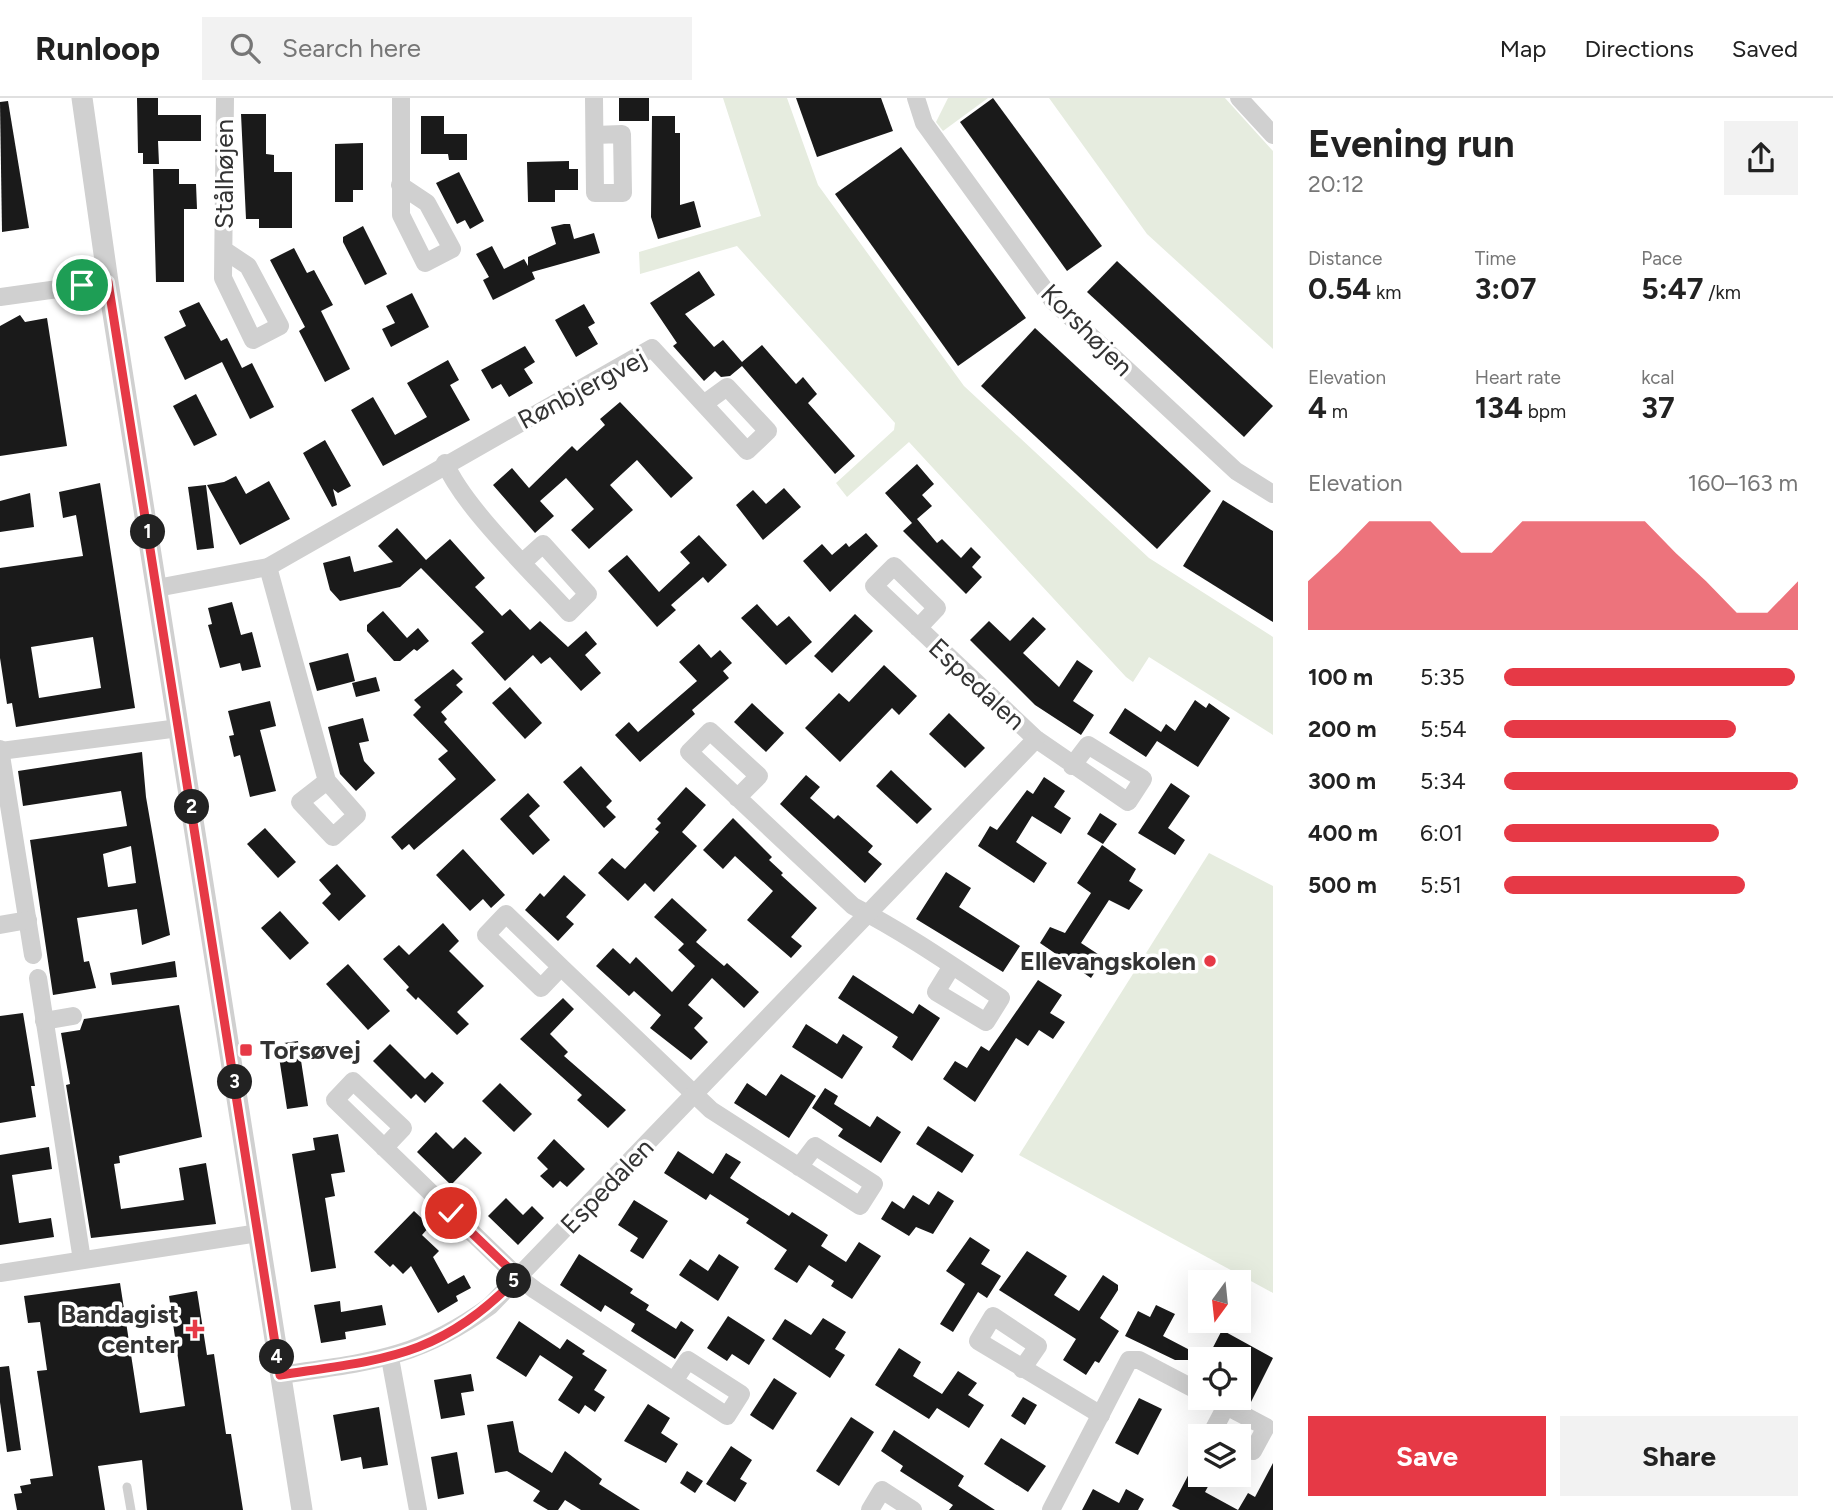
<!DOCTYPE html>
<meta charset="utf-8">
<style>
body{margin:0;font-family:Figtree,sans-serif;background:#f2f2f2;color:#222;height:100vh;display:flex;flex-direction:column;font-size:26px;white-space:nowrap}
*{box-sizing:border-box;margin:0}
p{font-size:23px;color:#767676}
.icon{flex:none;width:38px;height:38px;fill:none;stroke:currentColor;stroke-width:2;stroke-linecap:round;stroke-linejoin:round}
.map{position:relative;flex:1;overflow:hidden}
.drawer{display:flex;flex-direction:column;background:#fff;width:560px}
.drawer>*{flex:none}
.needle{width:46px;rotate:195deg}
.fabs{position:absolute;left:1188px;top:1172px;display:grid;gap:14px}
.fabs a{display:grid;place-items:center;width:63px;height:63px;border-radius:0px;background:#fff;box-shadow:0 7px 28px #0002;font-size:35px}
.pin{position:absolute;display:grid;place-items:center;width:60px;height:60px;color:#fff;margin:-30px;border:4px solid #fff;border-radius:50%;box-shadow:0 2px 7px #0007}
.km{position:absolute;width:35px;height:35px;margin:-18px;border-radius:50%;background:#222;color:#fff;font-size:19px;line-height:35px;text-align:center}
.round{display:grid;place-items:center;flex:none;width:74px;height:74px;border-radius:0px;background:#f2f2f2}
.summary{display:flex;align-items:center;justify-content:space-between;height:119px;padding:0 35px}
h1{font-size:38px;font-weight:700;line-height:52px}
.stats{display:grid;grid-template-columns:repeat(3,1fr);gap:10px;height:119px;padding:7px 35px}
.stats div{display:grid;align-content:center}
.stats b{font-size:30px;font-weight:700}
.stats small{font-size:19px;font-weight:400}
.stats p{font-size:19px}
.chart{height:196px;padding:14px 35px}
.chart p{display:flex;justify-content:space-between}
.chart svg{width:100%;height:126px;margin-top:7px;fill:#e63946;opacity:.7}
.action{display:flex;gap:14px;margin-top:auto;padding:14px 35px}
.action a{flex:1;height:80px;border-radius:0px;background:#e63946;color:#fff;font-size:28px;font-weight:700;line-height:80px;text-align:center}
.action a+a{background:#f2f2f2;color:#222}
ul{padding:0 35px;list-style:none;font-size:23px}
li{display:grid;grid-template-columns:112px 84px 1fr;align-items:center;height:52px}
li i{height:18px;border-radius:9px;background:#e63946}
header{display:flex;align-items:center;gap:42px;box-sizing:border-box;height:98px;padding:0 35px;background:#fff;border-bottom:2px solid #e0e0e0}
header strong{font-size:33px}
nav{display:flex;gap:38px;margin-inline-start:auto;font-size:24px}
.search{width:490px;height:63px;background:#f2f2f2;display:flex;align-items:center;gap:18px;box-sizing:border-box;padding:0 24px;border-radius:0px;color:#767676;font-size:26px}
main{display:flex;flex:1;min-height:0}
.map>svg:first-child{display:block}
.green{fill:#e6ecdf}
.building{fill:#1a1a1a;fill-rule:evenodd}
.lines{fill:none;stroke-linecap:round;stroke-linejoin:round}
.service{stroke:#d0d0d0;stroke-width:9}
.minor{stroke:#d0d0d0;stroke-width:18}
.tertiary{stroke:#d0d0d0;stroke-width:21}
.route-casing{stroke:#fff;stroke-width:14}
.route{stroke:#e63946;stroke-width:9}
.poi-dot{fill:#e63946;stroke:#fff;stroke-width:2.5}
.labels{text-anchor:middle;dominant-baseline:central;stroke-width:7;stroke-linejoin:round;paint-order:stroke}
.street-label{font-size:26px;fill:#333;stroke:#fff}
.poi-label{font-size:26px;font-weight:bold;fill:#333;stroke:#fff;text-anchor:end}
</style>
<header>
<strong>Runloop</strong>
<div class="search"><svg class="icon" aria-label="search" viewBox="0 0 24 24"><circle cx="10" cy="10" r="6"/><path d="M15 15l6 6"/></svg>Search here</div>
<nav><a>Map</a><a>Directions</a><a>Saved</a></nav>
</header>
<main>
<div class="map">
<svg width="1273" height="1412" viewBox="0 0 1273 1412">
<rect width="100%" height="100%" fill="#fff"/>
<g class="green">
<path d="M723 0H787L818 87 964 288 1149 460 1273 539V637L1149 559 1133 584 1126 579 909 344 847 399 836 385 894 332 895 325 737 148 640 176 639 154 761 118Z"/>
<path d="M948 0H988L943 33 936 24Z"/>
<path d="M1049 0H1225L1273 53V251L1147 136Z"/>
<path d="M1209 755 1273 788V1195L1019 1057Z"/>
</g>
<g class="building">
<path d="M137 0H158V17H201V43H158L159 66H143V55H138Z"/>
<rect x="619" y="0" width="30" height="23"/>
<path d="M796 0H881L893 33 817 59Z"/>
<path d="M993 0 1102 148 1067 173 960 24Z"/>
<path d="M8 3 29 130 2 134 0 4Z"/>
<path d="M241 16H266V56L274 57V74H292V130H259V121H246Z"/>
<path d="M421 18H444V36H467V62H449L448 56H421Z"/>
<path d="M652 18H675V35H680V107L694 103 701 129 658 141 651 119Z"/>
<path d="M363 45V92H353V104H335V46Z"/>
<path d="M901 49 1026 220 958 268 835 96Z"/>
<path d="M569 63V71H578V92H555V104H528L527 64Z"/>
<path d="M153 71H179V86H196L197 111H184V184H156Z"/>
<path d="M459 74 484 123 470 131 465 122 457 126 436 85Z"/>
<path d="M564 126H570L574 141 594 135 600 155 532 174 535 181 493 202 483 182 489 179 476 156 492 148 504 171 524 161 528 168V159L556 146 551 129Z"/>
<path d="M363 128 387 176 365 187 343 144V139Z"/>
<path d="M294 150 307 175 314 172 333 207 321 213 350 271 325 284 299 233 305 229 270 162Z"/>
<path d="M1117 163 1273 308 1244 339 1087 194Z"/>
<path d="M699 173 715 197 685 216 714 249 723 242 742 264 762 247 796 286 803 279 817 296 808 305 855 358 835 376 742 268 730 278 721 279 715 273 704 283 673 248 677 245 650 205Z"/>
<path d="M412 195 429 229 391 249 382 231 395 225 386 208Z"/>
<path d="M199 204 221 243 227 240 242 270 252 265 274 309 250 321 222 264 185 282 164 239 186 228 179 213Z"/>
<path d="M584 206 595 225 588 229 598 246 576 259 555 222Z"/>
<path d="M20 217 25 224 47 220 67 348 0 358V228Z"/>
<path d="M1035 230 1211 393 1157 451 981 288Z"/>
<path d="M525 248 535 264 524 271 533 285 509 299 501 286 492 291 481 272Z"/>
<path d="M448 262 459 282 450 287 470 322 383 368 351 312 373 299 395 337 427 319 407 285Z"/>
<path d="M196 296 217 337 194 348 173 308Z"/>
<path d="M620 304 693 380 671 400 637 362 610 387 633 412 589 451 571 432 594 411 566 380 540 403 554 418 535 435 493 387 512 370 529 390 572 348 577 353 605 327 600 321Z"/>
<path d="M325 342 351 388 338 395 333 391 337 407 332 409 303 355Z"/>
<path d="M917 366 934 386 922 397 932 408 917 421 937 445 942 441 961 460 971 449 981 459 972 469 982 479 966 496 903 433 912 425 885 395Z"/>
<path d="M236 378 246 396 269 383 290 421 240 447 207 387 224 384Z"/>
<path d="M100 385 135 610 16 629 12 605 7 606 0 560V470L83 458 76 417 63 420 59 394ZM93 539 101 590 39 600 31 549Z"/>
<path d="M206 387 214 450 197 452 188 389Z"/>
<path d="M784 390 801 409 763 442 736 407 753 392 766 406Z"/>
<path d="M30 395 34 429 0 434V403Z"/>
<path d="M1223 402 1273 433V524L1183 468Z"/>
<path d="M397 430 426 462 450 441 485 480 475 489 502 518 510 511 530 532 540 523 568 549 586 533 597 546 585 557 601 575 581 593 550 559 541 566 533 557 505 583 471 545 484 534 421 470 400 489 340 503 330 492 323 465 350 458 354 474 393 464 378 448Z"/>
<path d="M866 435 878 448 830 494 803 463 822 446 832 457 846 445 849 449Z"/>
<path d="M699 437 727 467 708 485 703 479 671 507 676 512 657 529 608 473 627 457 659 494 690 465 680 454Z"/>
<path d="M232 504 241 537 252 534 261 569 242 573 240 565 220 570 208 527 212 526 208 510Z"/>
<path d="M757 506 777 528 789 518 812 544 786 567 741 520Z"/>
<path d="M383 513 407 540 418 530 429 543 417 553 414 551 400 563H394L367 533V527Z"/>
<path d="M855 516 873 533 832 575 814 558Z"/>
<path d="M1033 519 1046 531 1023 555 1059 589 1077 562 1093 573 1073 603 1094 617 1081 637 1035 607 970 542 989 523 1010 543Z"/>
<path d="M699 546 711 560 720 552 732 565 723 573 729 580 692 612 695 616 640 664 615 637 629 624 638 634 697 583 679 564Z"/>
<path d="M348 555 355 583 317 593 309 565Z"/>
<path d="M884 567 917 598 899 617 892 610 840 664 805 630 839 595 849 604Z"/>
<path d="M453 571 463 581 456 587 463 594 441 614 447 621 444 624 496 682 414 752 409 746 402 752 391 739 456 681 438 661 448 653 413 617 421 609 414 602Z"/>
<path d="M376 579 380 593 356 599 352 585Z"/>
<path d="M510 589 542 625 525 641 492 605Z"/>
<path d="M1195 602 1206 610 1209 605 1230 620 1198 669 1157 643 1146 659 1109 635 1125 610 1161 634 1166 626 1175 633Z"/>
<path d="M270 603 276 628 260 632 276 693 250 699 240 657 234 659 229 638 234 637 228 613Z"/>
<path d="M752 605 784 635 766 654 734 624Z"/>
<path d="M949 615 985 650 965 670 929 636Z"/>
<path d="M363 620 369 643 359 645 364 663 375 675 356 693 340 676 328 629Z"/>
<path d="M142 654 146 699 170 837 142 847 137 811 77 820 84 864 89 863 96 890 53 897 30 742 127 728 121 693 23 708 18 673ZM131 748 136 785 108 789 103 756Z"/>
<path d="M581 668 612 703 606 709 616 719 604 730 563 684Z"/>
<path d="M891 672 932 711 917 726 876 688Z"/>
<path d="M806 677 820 689 810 700 834 721 838 717 873 748 868 754 882 766 865 785 780 706Z"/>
<path d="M1044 679 1065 693 1054 709 1071 720 1061 736 1032 718 1016 744 1047 765 1034 785 978 748 990 728 997 732 1027 692 1033 696Z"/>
<path d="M1171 685 1190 698 1168 730 1185 742 1175 757 1138 735Z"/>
<path d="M686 689 706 707 682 734 697 748 654 794 645 785 628 803 598 775 612 760 625 771 659 734 655 731 661 725 657 721Z"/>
<path d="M528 695 540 708 529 718 550 742 533 757 500 721Z"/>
<path d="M1100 715 1117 726 1103 746 1087 736Z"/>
<path d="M733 720 772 759 769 762 783 775 781 777 817 810 791 839 802 848 791 860 747 822 773 793 735 758 723 771 703 752Z"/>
<path d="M265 730 296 764 278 780 247 746Z"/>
<path d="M1102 747 1136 771 1129 783 1143 792 1129 812 1109 802 1081 845 1104 860 1091 880 1040 845 1050 829 1065 835 1091 795 1077 785Z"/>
<path d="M463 751 505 797 491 810 483 801 470 813 436 777Z"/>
<path d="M337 766 366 798 339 823 322 805 331 796 319 782Z"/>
<path d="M946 774 971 790 959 809 1020 848 1003 874 916 821Z"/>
<path d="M564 777 586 797 566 819 574 826 558 843 525 812 540 795 544 799Z"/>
<path d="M672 800 707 832 696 844 724 868 727 865 759 894 744 910 712 880 688 907 703 920 694 930 708 944 691 962 650 930 661 917 634 893 629 898 596 868 613 850 630 866 636 859 672 894 695 868 678 852 684 846 654 819Z"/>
<path d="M280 813 309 845 290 862 261 830Z"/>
<path d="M443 825 459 843 449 853 484 888 457 914 469 926 457 937 418 899 416 902 406 892 409 889 383 861 399 847 409 857Z"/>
<path d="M175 863 177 879 112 887 110 875Z"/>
<path d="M348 866 390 913 368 932 326 886Z"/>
<path d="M853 877 913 916 919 906 940 920 912 963 892 949 898 939 838 900Z"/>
<path d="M1038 882 1062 897 1050 915 1065 924 1053 941 1039 932 1028 948 1016 940 975 1004 943 981 955 963 967 970 981 948 989 953Z"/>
<path d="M563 900 574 911 550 936 568 954 564 958 626 1012 608 1030 577 1002 582 997 520 941Z"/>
<path d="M179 907 202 1039 119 1058 120 1065 114 1066 121 1111 184 1102 179 1070 206 1065 216 1126 91 1140 66 987 70 986 61 935 80 932 84 921Z"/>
<path d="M23 915 35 988H31L36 1019 0 1025V918Z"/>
<path d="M806 926 837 946 843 936 863 949 842 981 792 949Z"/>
<path d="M298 943 308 1008 287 1011 277 946Z"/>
<path d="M390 946 425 981 432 974 444 985 425 1005 416 996 411 1001 373 963Z"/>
<path d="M781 976 816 998 789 1040 734 1005 747 985 766 998Z"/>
<path d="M500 985 532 1016 514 1034 482 1003Z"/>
<path d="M825 990 838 998 834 1006 870 1029 877 1018 901 1034 881 1065 838 1038 843 1031 812 1010Z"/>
<path d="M928 1028 974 1057 962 1075 916 1046Z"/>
<path d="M436 1034 453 1051 465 1039 482 1055 451 1087 417 1054Z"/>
<path d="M338 1036 345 1074 331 1076 335 1098 325 1100 336 1170 311 1174 292 1056 315 1052 313 1040Z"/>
<path d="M554 1041 585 1071 567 1089 560 1083 553 1090 540 1078 548 1071 537 1060Z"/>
<path d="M49 1049 52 1071 12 1077 19 1125 51 1120 54 1139 0 1147V1057Z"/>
<path d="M678 1053 713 1076 726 1055 741 1064 730 1080 789 1118 792 1114 828 1137 821 1148 846 1164 859 1144 881 1158 852 1201 831 1188 834 1183 809 1167 797 1185 774 1171 787 1152 746 1125 749 1121 710 1096 706 1102 664 1075Z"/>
<path d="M938 1093 954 1103 933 1136 916 1129 909 1138 881 1121 892 1103 904 1111 913 1097 929 1107Z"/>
<path d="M506 1100 523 1117 532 1108 544 1120 518 1147 488 1118Z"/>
<path d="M634 1102 668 1123 643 1161 630 1153 638 1140 618 1127Z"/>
<path d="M414 1113 430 1128 422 1137 439 1153 433 1159 448 1186 464 1177 471 1190 456 1198 458 1203 438 1215 411 1168 403 1176 393 1166 390 1169 374 1154Z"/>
<path d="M970 1139 990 1152 981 1166 1001 1178 987 1200 978 1194 953 1234 940 1226 965 1186 946 1173Z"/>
<path d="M1027 1153 1067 1178 1054 1197 1079 1213 1103 1177 1118 1187V1192L1100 1220 1119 1233 1099 1265 1095 1263 1086 1277 1063 1262 1076 1241 999 1192Z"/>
<path d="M579 1156 633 1191 630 1195 649 1207 646 1212 676 1231 681 1223 694 1232 675 1261 631 1233 635 1226 605 1207 601 1214 560 1187Z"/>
<path d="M719 1156 739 1169 718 1203 679 1177 690 1161 708 1173Z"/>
<path d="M120 1185 140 1315 185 1308 169 1198 197 1193 207 1257 214 1256 226 1336H231L243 1412H147L142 1362 98 1368 105 1412H17L14 1396 22 1395 20 1388 31 1386 30 1381 53 1378 37 1273 47 1272 40 1224 28 1225 24 1198Z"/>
<path d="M340 1203 341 1214 382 1207 386 1227 345 1234 346 1241 321 1245 314 1207Z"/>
<path d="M1156 1207 1175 1216 1163 1238 1207 1261 1222 1232 1273 1260 1251 1304 1239 1297V1262H1175L1125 1238 1138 1213 1150 1219Z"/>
<path d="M728 1218 765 1242 749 1267 732 1256 727 1263 707 1250Z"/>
<path d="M823 1220 846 1234 835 1251 845 1257 830 1280 772 1241 785 1221 811 1237Z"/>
<path d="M519 1223 560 1251 567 1241 585 1253 582 1256 607 1272 594 1292 605 1299 595 1314 585 1307 579 1316 558 1302 573 1279 540 1257 526 1279 496 1260Z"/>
<path d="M899 1250 921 1264 913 1278 942 1296 958 1273 977 1285 968 1297 984 1307 969 1330 937 1310 929 1321 875 1287Z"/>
<path d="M9 1268 21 1352 7 1354 0 1304V1269Z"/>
<path d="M471 1276 474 1293 461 1295 465 1317 441 1321 434 1282Z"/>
<path d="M774 1280 797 1295 773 1332 750 1317Z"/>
<path d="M1023 1299 1037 1307 1025 1327 1011 1318Z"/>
<path d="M1139 1300 1162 1311 1138 1357 1115 1345Z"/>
<path d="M648 1306 670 1320 661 1335 678 1346 666 1365 624 1343Z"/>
<path d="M379 1309 388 1367 363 1371 361 1359 341 1363 333 1317Z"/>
<path d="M851 1319 874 1334 839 1388 816 1373Z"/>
<path d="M513 1323 519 1354 552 1375 565 1353 602 1381 599 1386 640 1412H581L565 1402 558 1412H548L533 1403 540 1393 507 1373 495 1375 487 1327Z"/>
<path d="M894 1332 964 1378 958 1388 995 1412H949L953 1407 900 1373 903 1368 881 1353Z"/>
<path d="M1001 1340 1046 1368 1028 1394 984 1366Z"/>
<path d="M731 1348 752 1362 740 1381 747 1385 735 1404 706 1386Z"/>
<path d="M457 1354 464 1396 438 1401 431 1359Z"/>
<path d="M1273 1365V1412H1180L1172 1408 1191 1372 1211 1383 1205 1394 1238 1412 1248 1395 1255 1399Z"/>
<path d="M687 1373 703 1383 695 1395 680 1385Z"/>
<path d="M1093 1391 1119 1405 1126 1391 1144 1401 1138 1412H1082Z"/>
</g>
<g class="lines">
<path class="service" d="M127 1389 131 1412"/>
<g class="minor">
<path d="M594 0 595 95H623L622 36 595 37"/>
<path d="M916 0 924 25 1053 203 1236 373 1273 396"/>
<path d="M1239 0 1273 37"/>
<path d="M400 87 427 105 452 151 425 165 401 117V0"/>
<path d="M224 152 248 168 280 228 253 242 223 180 225 0"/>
<path d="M0 199 108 184"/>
<path d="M445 365C464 410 534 476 569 515L588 496 543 446 523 464"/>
<path d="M268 469 327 683 357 717 333 739 300 704 327 683"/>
<path d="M157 490 268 469 652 250 747 353 768 333 727 289 705 305"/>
<path d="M918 530 937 510 894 468 874 488 1036 641 1128 704 1143 681 1088 647 1072 668"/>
<path d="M0 651 33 857"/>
<path d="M0 653 179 630"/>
<path d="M737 700 759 678 710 633 689 654 853 808C904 834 953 868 1001 900L986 924 936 894 952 868"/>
<path d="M0 827 28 822"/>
<path d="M561 869 506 816 486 837 541 890 561 869 711 1012 860 1108 874 1086 815 1048 799 1069"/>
<path d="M38 880 82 1162"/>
<path d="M44 923 73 918"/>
<path d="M384 1050 403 1030 353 983 335 1002 518 1179 535 1192 727 1318 741 1296 688 1262 674 1283"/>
<path d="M0 1175 259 1135"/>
<path d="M390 1260 418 1412"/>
<path d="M1022 1271 1038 1248 993 1218 978 1243 1101 1317"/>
<path d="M280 1277C367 1264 416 1262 490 1208L1036 641"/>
<path d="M1211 1300 1266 1329 1253 1353 1239 1345"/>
<path d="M1226 1308 1214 1331 1228 1339"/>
<path d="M870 1412 882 1392 913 1412"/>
<path d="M1051 1412 1129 1262H1139L1200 1294"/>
</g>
<path class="tertiary" d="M82 0 108 184 302 1412"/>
</g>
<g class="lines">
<g class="route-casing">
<path id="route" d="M82 187 108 184 280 1277C386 1261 439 1260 518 1179L451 1115"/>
</g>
<use href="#route" class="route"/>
</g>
<g class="poi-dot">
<circle cx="1210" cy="863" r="7"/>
<rect x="239" y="945" width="14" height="14" rx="3.5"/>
<path d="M191.5 1220.5h7v7h7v7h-7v7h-7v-7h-7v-7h7z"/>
</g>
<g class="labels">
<g class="street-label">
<text transform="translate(224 76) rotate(-90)">Stålhøjen</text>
<text transform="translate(1087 232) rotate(45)">Korshøjen</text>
<text transform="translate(582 291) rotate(-28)">Rønbjergvej</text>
<text transform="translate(977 586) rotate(43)">Espedalen</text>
<text transform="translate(607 1088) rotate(-46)">Espedalen</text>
</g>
<g class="poi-label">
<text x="1196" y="863">Ellevangskolen</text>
<text x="260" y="952" text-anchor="start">Torsøvej</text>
<text x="179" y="1216">Bandagist<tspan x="179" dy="30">center</tspan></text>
</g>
</g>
</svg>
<div class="fabs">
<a><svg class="needle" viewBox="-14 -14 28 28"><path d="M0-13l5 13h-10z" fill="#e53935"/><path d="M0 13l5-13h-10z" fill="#767676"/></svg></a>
<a><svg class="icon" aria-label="locate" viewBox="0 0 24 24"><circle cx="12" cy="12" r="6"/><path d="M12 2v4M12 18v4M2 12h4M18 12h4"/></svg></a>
<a><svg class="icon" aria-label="layers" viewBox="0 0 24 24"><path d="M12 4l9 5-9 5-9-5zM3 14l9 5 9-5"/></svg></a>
</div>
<div class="pin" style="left:82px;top:187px;background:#1e9e55"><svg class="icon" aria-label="arrive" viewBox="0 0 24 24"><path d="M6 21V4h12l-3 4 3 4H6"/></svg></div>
<div class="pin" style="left:451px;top:1115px;background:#d93025"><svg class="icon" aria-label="check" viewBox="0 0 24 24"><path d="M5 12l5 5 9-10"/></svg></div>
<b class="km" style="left:148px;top:434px">1</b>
<b class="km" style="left:192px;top:709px">2</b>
<b class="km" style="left:235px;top:984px">3</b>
<b class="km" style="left:277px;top:1259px">4</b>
<b class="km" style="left:514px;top:1183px">5</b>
</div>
<section class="drawer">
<div class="summary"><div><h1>Evening run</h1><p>20:12</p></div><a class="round"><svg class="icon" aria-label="share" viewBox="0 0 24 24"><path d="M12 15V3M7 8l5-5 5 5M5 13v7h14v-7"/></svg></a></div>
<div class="stats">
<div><p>Distance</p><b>0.54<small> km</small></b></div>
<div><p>Time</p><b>3:07</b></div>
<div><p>Pace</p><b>5:47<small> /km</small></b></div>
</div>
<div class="stats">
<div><p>Elevation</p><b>4<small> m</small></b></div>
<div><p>Heart rate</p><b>134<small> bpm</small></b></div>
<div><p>kcal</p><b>37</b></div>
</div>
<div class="chart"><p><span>Elevation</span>160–163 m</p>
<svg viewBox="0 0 160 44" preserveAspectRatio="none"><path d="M0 44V27L10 17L20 6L30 6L40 6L50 17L60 17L70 6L80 6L90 6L100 6L110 6L120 17L130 27L140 38L150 38L160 27V44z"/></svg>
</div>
<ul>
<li><b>100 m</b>5:35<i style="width:99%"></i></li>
<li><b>200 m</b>5:54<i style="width:79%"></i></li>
<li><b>300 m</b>5:34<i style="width:100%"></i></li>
<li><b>400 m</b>6:01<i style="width:73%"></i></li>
<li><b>500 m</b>5:51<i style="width:82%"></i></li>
</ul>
<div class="action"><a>Save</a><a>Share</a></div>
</section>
</main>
